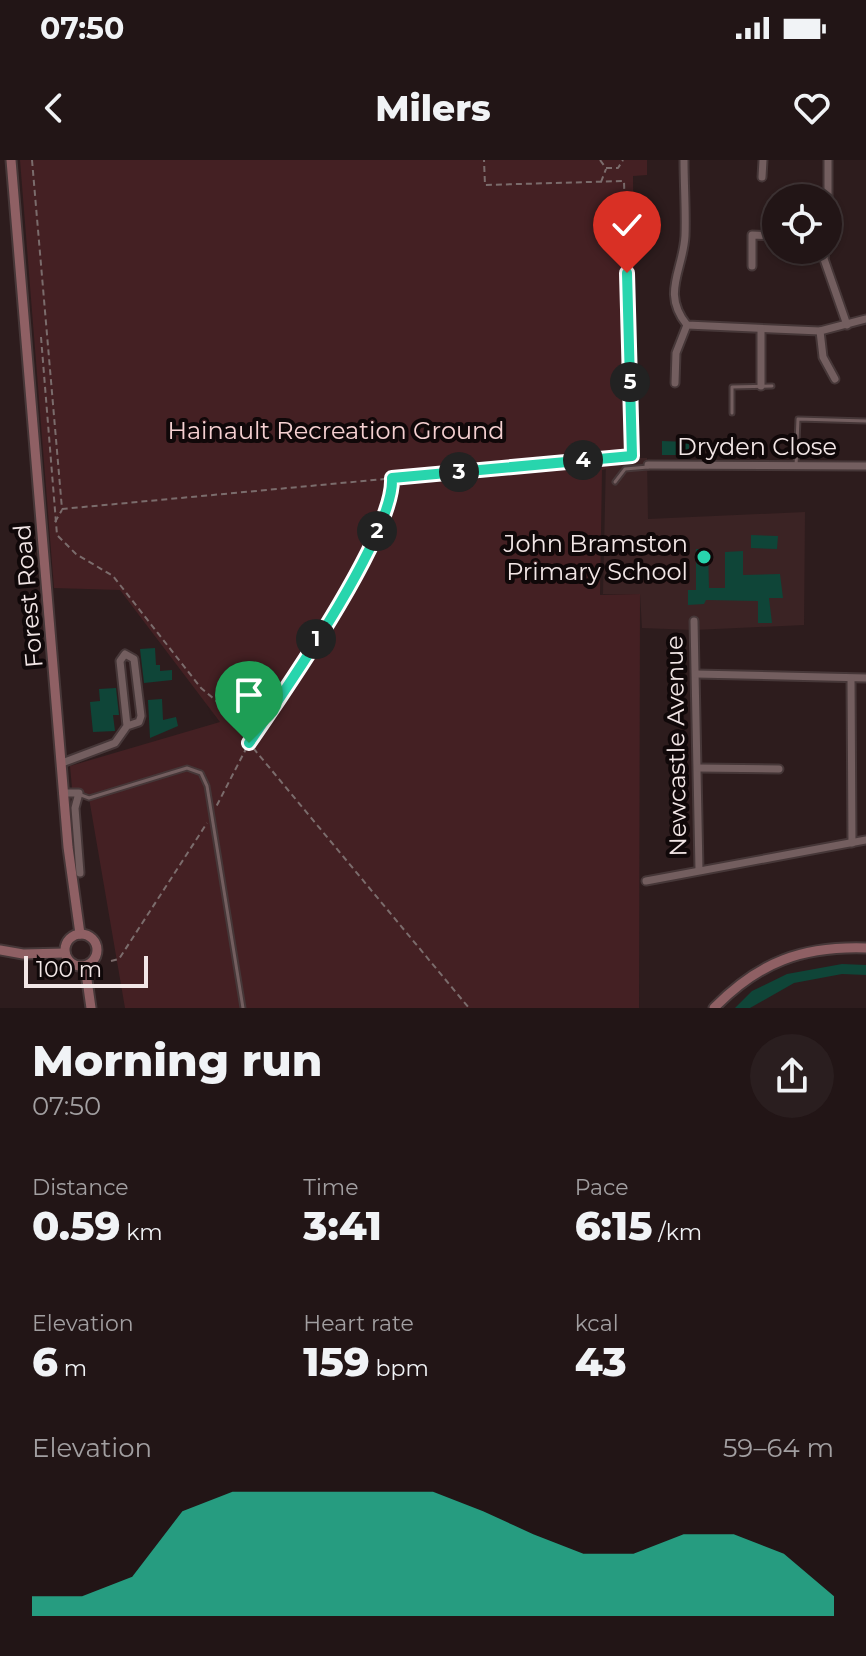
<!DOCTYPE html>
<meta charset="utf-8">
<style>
body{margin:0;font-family:Montserrat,sans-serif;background:#2a1e1f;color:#f1f3f6;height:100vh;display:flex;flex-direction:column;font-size:30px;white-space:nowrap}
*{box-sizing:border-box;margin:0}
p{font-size:26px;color:#a29fa1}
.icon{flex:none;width:44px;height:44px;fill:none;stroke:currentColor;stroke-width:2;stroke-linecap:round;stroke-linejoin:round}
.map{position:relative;height:848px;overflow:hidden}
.details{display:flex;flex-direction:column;background:#221516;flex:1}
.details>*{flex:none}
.tools{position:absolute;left:762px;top:24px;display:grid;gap:16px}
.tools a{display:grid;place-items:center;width:80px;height:80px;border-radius:50%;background:#221516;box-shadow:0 2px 6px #0004,0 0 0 2px #3f3435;font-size:40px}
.scale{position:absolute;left:24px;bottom:20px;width:124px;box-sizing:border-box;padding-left:8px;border:4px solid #f2e6e6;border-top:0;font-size:22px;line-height:28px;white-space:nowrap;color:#f2e6e6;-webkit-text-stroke:6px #100809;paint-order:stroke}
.pin{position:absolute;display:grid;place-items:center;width:68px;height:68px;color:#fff;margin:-82px -34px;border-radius:50% 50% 50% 0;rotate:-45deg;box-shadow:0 0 8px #0007}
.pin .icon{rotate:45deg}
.km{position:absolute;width:40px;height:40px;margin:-20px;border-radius:50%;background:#222;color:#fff;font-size:22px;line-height:40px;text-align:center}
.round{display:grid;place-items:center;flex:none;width:84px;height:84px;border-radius:42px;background:#2a1e1f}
.headline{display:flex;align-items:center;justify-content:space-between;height:136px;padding:0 32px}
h1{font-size:44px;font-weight:800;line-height:60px}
.metrics{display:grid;grid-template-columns:repeat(3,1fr);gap:12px;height:136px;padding:8px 32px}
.metrics div{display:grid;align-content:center}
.metrics b{font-size:40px;font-weight:800}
.metrics small{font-size:22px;font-weight:400}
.metrics p{font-size:22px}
.chart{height:224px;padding:16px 32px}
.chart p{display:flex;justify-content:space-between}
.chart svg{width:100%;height:144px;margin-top:8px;fill:#28d5ad;opacity:.7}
.status{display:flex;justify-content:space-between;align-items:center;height:56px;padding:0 40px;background:#221516;direction:ltr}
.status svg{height:22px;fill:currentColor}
header{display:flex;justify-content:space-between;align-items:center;height:104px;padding:0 32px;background:#221516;font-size:36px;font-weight:800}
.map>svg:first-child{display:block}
.built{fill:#3b2324}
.green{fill:#442023}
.building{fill:#0f4538}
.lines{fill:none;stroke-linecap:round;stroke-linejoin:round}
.lane-casing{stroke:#463738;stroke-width:7}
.street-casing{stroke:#463738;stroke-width:11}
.secondary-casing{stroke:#463738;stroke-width:13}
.path{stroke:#7b6c6c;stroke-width:2;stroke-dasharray:6 4;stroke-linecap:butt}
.lane{stroke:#735e5f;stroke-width:3}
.street{stroke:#735e5f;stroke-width:7}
.secondary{stroke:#8f6064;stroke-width:9}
.route-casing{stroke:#fff;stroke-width:16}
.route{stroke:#28d5ad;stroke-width:10}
.poi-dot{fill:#28d5ad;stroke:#100809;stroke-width:3}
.labels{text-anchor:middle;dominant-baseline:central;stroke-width:8;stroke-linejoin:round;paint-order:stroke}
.park-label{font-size:24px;fill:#f5d0d1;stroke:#100809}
.street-label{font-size:24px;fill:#f2e6e6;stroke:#100809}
.poi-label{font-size:24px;fill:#f2e6e6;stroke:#100809;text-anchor:end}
</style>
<div class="status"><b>07:50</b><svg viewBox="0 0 49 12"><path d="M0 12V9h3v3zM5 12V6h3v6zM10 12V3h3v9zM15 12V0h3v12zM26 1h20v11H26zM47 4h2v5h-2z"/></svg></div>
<header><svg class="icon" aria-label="back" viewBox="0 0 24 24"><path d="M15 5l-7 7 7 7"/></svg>Milers<svg class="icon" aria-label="heart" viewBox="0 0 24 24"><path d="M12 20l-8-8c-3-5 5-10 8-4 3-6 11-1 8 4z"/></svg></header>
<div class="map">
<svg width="866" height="848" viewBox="0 0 866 848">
<rect width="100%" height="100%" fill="#2d1c1d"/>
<path class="built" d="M606 298H647L648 359 805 352 804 465 694 470 642 468 640 434H603Z"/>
<path class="green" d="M20 0H647V15L633 16 636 301 602 310 600 435 640 434 639 848H125L89 638 72 628 70 606 220 562 120 430 54 428Z"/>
<g class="building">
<path d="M662 281 689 282V295H662Z"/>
<path d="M751 375 778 376 777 389 751 388Z"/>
<path d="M696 389H708L709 428H725V392L743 391V415L780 414 783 438H769L772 463H758V441L706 440 704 444 688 445V430H696Z"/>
<path d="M155 488 156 505H160V511L172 510V520L144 523 140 489Z"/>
<path d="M116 528 119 555H113L115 571 93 572 90 542 100 541 99 529Z"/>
<path d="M162 539 163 560 176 557 178 566 150 578 148 540Z"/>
<path d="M842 804 866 805V815L842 814 794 823 750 848H735L752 831 787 814Z"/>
</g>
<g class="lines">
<g class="lane-casing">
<g id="lane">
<path d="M732 253V227L772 226"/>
<path d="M796 306 798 259 866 261"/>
<path d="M615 322 625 309 648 307"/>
<path d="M81 635 89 638 187 608 201 613 207 626 243 848"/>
</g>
</g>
<g class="street-casing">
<g id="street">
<path d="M684 0C684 25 686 51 685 76 683 111 661 133 687 165L820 171 866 159"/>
<path d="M762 17 763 0"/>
<path d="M828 38V0"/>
<path d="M825 90 824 99 847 165"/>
<path d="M752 106V75L776 76"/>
<path d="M761 169V226"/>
<path d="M820 171 823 197 835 219"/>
<path d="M675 223 676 193 687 165"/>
<path d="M648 305 866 306"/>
<path d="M694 461 699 710"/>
<path d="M696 514 866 518"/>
<path d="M851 519 852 683"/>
<path d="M62 603 115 583 127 566 120 501 125 494 134 499 141 556 139 562 127 566"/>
<path d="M698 608 779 609"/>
<path d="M63 633H79L75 648 80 713"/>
<path d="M646 721 866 680"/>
</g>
</g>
<g class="secondary-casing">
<g id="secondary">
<path d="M11 0 68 687 80 774"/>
<circle cx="81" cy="790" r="16"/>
<path d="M0 790 23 794 65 793"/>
<path d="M85 806 91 848"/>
<path d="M714 848C759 802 802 786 866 788"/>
</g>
</g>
<g class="path">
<path d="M32 0 62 349 632 296 624 21 485 25 484 0"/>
<path d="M600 0 606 8H618L623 0"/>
<path d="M601 22 606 9"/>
<path d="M41 177 57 375 76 394 113 416 201 528 238 559 249 583 216 647"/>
<path d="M392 319 393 333 360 409 249 583 469 848"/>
<path d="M55 362 62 350"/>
<path d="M111 801 119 799 207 663"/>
</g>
<use href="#lane" class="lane"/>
<use href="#street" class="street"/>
<use href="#secondary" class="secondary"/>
</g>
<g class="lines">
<g class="route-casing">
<path id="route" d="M249 583C284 532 395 373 392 318L632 296 627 113"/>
</g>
<use href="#route" class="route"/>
</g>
<circle class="poi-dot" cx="704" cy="397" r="8"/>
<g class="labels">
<g class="park-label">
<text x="336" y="270">Hainault Recreation Ground</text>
</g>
<g class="street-label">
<text x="757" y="286">Dryden Close</text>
<text transform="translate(28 436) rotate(-95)">Forest Road</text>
<text transform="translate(676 586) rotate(-91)">Newcastle Avenue</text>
</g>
<g class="poi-label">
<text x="688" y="383">John Bramston<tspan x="688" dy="28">Primary School</tspan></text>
</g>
</g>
</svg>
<div class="tools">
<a><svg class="icon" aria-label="locate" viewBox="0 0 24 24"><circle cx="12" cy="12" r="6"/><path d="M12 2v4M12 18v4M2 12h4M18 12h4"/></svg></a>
</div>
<div class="scale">100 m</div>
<div class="pin" style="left:249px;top:583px;background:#1e9e55"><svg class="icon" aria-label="arrive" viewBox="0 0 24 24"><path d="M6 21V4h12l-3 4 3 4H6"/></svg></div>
<div class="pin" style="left:627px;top:113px;background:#d93025"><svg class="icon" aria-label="check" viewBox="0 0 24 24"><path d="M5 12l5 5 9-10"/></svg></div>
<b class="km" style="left:316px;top:479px">1</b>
<b class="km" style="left:377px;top:371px">2</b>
<b class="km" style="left:459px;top:312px">3</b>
<b class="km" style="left:583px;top:300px">4</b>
<b class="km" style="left:630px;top:222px">5</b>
</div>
<section class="details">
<div class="headline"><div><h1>Morning run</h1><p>07:50</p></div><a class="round"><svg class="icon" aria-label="share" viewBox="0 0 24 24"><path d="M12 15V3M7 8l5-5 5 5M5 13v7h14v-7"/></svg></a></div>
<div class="metrics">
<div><p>Distance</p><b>0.59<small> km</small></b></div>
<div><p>Time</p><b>3:41</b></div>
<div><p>Pace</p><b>6:15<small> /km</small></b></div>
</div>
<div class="metrics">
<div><p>Elevation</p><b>6<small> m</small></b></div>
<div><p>Heart rate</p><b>159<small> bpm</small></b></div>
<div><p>kcal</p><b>43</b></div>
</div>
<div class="chart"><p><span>Elevation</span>59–64 m</p>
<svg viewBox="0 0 160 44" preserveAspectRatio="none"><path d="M0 44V38L10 38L20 32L30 12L40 6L50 6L60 6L70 6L80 6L90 12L100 19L110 25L120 25L130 19L140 19L150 25L160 38V44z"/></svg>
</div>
</section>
